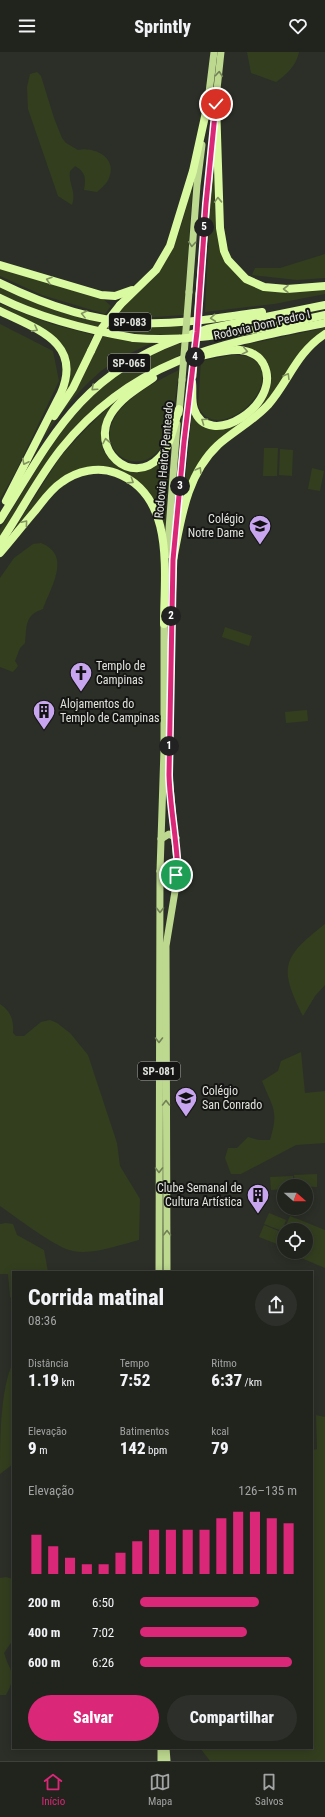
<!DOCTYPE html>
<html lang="pt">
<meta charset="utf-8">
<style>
body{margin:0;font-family:"Roboto Condensed",sans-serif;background:#2d2f2a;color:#f1f3f6;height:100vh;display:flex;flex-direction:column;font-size:15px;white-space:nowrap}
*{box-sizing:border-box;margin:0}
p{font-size:13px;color:#a2a4a4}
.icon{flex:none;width:22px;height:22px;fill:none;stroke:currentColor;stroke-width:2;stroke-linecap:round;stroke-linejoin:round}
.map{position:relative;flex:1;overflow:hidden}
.side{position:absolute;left:12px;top:1219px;width:301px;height:478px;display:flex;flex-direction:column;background:#21231d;border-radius:0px;box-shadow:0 2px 10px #0003,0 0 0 1px #3e403b}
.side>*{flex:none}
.needle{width:26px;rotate:110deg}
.controls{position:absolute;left:277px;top:1127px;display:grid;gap:8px}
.controls a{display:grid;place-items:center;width:36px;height:36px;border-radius:50%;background:#21231d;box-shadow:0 2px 10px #0003,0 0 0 1px #3e403b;font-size:20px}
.pin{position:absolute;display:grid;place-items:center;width:34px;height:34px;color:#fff;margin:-17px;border:2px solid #fff;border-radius:50%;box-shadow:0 1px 4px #0007}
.km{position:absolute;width:20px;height:20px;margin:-10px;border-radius:50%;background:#222;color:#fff;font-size:11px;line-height:20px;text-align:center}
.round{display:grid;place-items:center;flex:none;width:42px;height:42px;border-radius:21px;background:#2d2f2a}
.summary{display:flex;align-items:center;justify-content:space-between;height:68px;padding:0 16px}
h1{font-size:22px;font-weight:800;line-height:30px}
.stats{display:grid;grid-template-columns:repeat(3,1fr);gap:6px;height:68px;padding:4px 16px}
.stats div{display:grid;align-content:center}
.stats b{font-size:17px;font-weight:800}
.stats small{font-size:11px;font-weight:400}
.stats p{font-size:11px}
.chart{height:112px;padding:8px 16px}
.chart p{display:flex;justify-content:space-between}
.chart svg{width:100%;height:72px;margin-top:4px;stroke:#db2777;stroke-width:6}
.action{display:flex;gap:8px;margin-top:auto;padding:8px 16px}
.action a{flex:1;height:46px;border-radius:24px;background:#db2777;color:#fff;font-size:16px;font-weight:800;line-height:46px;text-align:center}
.action a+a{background:#2d2f2a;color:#f1f3f6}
ul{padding:0 16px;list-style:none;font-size:13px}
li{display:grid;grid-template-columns:64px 48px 1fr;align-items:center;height:30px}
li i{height:10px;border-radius:5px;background:#db2777}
header{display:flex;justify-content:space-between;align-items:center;height:52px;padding:0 16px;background:#21231d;font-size:18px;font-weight:800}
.tabs{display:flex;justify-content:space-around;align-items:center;height:56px;border-top:1px solid #3e403b;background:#21231d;font-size:11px;color:#a2a4a4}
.tabs a{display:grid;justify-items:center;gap:2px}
.tabs .on{color:#db2777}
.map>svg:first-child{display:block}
.green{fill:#333e1f}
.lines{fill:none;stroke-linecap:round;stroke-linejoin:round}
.primary{stroke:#bdd88f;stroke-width:7}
.highway{stroke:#dafaa1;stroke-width:8}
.primary-bridge{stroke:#bdd88f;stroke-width:7}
.highway-bridge{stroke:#dafaa1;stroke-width:8}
.oneway{stroke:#718157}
.oneway2{stroke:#819361}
.route-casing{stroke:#fff;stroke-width:8}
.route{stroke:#db2777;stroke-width:5}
.labels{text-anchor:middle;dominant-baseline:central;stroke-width:4;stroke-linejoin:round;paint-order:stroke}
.shield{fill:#151613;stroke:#a4a6a1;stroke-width:1}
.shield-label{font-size:11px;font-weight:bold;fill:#e1e3de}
.street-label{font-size:12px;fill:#e1e3de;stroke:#151613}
.poi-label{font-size:12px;fill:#e1e3de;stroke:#151613;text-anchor:start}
</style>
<header><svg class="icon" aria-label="menu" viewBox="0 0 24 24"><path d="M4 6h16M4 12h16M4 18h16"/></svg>Sprintly<svg class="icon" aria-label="heart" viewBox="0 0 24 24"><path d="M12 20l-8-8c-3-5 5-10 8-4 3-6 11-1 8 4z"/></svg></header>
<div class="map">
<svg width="325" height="1709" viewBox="0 0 325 1709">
<rect width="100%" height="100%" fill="#2c2f27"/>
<g class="green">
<path d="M247 0H299C296 14 287 22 276 30L251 21Z"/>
<path d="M37 20 41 24 54 66 62 86 66 91 78 98C94 94 118 106 109 126 107 132 101 136 97 140L84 138C86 127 86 120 75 114L70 119C68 132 77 140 72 153L58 144 28 57 27 35 30 22Z"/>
<path d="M213 103 220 189 250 231 325 236V242L274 252 205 260Z"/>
<path d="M192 139 184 263 154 265 117 262C127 248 143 238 154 225 175 202 183 170 190 140Z"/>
<path d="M325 202V226L297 228 252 223 255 216H280Z"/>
<path d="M0 216 102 246 111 254 105 262 42 243 0 224Z"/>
<path d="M0 233 101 269 97 276 42 261 0 243Z"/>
<path d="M0 252 51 272 93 283 81 315 67 342 64 340C71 318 74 304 56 287L0 257Z"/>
<path d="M110 271 184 272 183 283 144 282 106 278Z"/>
<path d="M0 272 53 299 59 329 15 421 0 447Z"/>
<path d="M325 276V280L279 333 262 356 220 388 184 441 192 359C212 407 289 349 268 312 263 303 253 298 244 293Z"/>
<path d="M103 284 152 291C134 299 117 307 101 319 72 343 50 376 29 406L46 378 65 352Z"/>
<path d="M178 292H182L180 303 132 328 114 340 86 365 0 486V477C38 417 66 356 128 316 144 306 161 299 178 292Z"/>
<path d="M233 303C244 303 255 305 260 315 275 346 212 392 198 353L201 309Z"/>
<path d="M179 318C176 340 173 376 161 395 140 427 96 401 114 367 125 346 158 328 179 318Z"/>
<path d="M189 327 181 390 169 548H167L178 389 186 331Z"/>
<path d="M114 350 115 351C101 367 93 395 113 410 118 414 125 416 130 418L170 400 165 476 163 477 131 425 77 418 9 485 61 404 86 377Z"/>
<path d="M264 396H278L277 424H263Z"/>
<path d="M280 397 293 398 292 424 279 423Z"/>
<path d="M312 416 324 419 320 439 308 437Z"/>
<path d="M41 491C72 503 51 535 43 557 24 563 27 575 25 591L20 596 15 609 18 614 13 620 0 615V526L14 506 33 492Z"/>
<path d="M225 575 252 584 249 594 222 585Z"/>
<path d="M307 658 308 669 286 671 285 660Z"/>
<path d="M325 872V933L315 944 303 964C278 914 283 905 325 872Z"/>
<path d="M0 952C11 959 14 969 13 981L16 984H24L41 970 50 968 57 971 70 981 88 1003 117 1091 120 1114 140 1147 139 1188C119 1193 93 1203 73 1199 56 1196 16 1165 0 1154Z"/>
<path d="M301 1000 305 1041 325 1039V1091L296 1093 241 1122H231L225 1106 228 1096H237L248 1085 259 1088H270C279 1059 273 1056 262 1029L278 1019 281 1009Z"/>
<path d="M317 1122V1135L295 1134 294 1123Z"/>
<path d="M293 1124V1134H284V1137L271 1138 270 1125Z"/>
<path d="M269 1161 286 1168 282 1179 264 1172Z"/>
<path d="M290 1164 325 1178V1216L287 1200H306V1178H284Z"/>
<path d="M6 1171 13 1172 17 1183 44 1198 48 1220H13V1248L10 1245 8 1222H0V1172Z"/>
<path d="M264 1173 281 1180 277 1192 259 1185Z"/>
<path d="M13 1310V1412L0 1422C0 1388 0 1338 13 1310Z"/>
<path d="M316 1363 325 1365V1709H210L200 1696H312V1398L317 1397Z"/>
<path d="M6 1525 13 1527V1588L4 1601C11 1623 18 1621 6 1643H0V1526Z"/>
</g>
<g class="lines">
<g class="primary">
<path d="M215 56 221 0"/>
<path d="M206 65 214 0"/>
<path d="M189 240 197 133 202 93"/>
<path d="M199 242 214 73"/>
<path d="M179 361 182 328"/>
<path d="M176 478 184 390 190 345"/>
<path d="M167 503 177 372"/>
<path d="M161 787 169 782 176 786"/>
<path d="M160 819C166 823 171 826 178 821"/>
<path d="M159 1220 160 819 164 697V567"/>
<path d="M167 1220 166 894 178 821 169 723 170 602 174 504"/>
<path d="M161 1696V1709"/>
<path d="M166 1696 167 1709"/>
</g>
<g class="highway">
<path d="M216 52 220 176 224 199 228 208 246 227 264 235 287 237 325 234"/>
<path d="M0 213 101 243 115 244 132 238"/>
<path d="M0 231C43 252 92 269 140 271 181 273 222 265 262 260"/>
<path d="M0 246C42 267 88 278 134 286"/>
<path d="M120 253 156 218 170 194 193 119 206 60"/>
<path d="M0 259C36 277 83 290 61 341L6 449"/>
<path d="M276 274 325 263"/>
<path d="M189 283 207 277 325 253"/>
<path d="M153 326C138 336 121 346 111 362 89 397 131 436 160 405 171 393 174 372 179 357"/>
<path d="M192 330C193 338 191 349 194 357 208 400 283 352 264 313 260 304 250 299 240 298 226 297 211 302 197 305"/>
<path d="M54 364 73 336 91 299"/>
<path d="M0 468C52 385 80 324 179 287"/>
<path d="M0 491C21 460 38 426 61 397 133 307 219 292 325 271"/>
<path d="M0 501C12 487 23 473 35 459 43 449 51 437 62 430 77 419 98 414 116 421 176 443 164 521 164 572"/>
<path d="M173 508C181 468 186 423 218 393 234 379 253 369 268 353 289 329 296 301 325 282"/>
</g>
<g class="primary-bridge">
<path d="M193 324 199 242"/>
<path d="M182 328 189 240"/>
</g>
<g class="highway-bridge">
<path d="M134 286C183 290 228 282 276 274"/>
<path d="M91 299 102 276 120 253"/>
</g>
</g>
<defs><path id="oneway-chevron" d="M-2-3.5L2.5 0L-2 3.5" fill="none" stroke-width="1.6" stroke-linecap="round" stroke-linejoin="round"/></defs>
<g class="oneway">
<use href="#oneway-chevron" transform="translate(219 22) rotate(-85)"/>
<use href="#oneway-chevron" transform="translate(192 192) rotate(94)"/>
<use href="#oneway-chevron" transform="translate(160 858) rotate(90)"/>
<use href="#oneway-chevron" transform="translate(159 988) rotate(90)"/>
<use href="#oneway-chevron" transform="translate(166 1051) rotate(-90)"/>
<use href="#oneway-chevron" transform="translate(159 1118) rotate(90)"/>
<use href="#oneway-chevron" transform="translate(167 1181) rotate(-90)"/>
</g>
<g class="oneway2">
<use href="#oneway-chevron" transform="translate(218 148) rotate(-92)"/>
<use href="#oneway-chevron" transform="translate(49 228) rotate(-163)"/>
<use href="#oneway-chevron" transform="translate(286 237) rotate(-180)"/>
<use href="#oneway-chevron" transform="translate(84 262) rotate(-166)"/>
<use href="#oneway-chevron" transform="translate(213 266) rotate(174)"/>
<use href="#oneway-chevron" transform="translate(35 277) rotate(28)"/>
<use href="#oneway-chevron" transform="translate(245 299) rotate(12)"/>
<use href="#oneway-chevron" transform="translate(287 324) rotate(-59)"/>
<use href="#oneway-chevron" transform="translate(94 336) rotate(138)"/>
<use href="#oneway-chevron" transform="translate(204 369) rotate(-145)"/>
<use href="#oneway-chevron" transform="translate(106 389) rotate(-100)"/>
<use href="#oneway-chevron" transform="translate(25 410) rotate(117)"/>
<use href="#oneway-chevron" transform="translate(199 418) rotate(-59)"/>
<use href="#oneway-chevron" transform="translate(131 429) rotate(33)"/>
<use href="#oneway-chevron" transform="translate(25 471) rotate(-50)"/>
</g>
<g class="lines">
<g class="route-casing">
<path id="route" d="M176 823 178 821C177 788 170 756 169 723L173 508 184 390 197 280 206 152 216 52"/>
</g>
<use href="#route" class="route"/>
</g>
<defs>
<g id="school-pin" transform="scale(1.15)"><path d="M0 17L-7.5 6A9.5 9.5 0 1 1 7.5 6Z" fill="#c7a6ef" stroke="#151613"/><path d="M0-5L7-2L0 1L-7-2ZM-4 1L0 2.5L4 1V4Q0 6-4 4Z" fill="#111"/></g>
<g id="church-pin" transform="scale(1.15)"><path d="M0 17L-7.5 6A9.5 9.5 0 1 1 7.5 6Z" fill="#c7a6ef" stroke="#151613"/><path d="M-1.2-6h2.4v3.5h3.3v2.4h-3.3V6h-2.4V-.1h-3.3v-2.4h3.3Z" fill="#111"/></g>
<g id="building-pin" transform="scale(1.15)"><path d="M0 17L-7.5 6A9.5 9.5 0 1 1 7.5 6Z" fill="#c7a6ef" stroke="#151613"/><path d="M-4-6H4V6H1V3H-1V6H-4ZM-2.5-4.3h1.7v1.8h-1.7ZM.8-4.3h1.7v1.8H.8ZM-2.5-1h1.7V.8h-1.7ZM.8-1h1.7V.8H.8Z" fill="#111"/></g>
</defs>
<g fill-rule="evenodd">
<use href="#school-pin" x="260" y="474"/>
<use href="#church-pin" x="81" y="621"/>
<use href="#building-pin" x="44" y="659"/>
<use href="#school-pin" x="186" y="1046"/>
<use href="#building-pin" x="258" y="1143"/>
</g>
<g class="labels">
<g class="shield">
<rect x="109" y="261" width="42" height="18" rx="3"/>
<rect x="108" y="302" width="42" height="18" rx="3"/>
<rect x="138" y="1010" width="42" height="18" rx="3"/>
</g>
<g class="shield-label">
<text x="130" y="270">SP-083</text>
<text x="129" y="311">SP-065</text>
<text x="159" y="1019">SP-081</text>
</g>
<g class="street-label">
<text transform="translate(262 273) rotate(-13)">Rodovia Dom Pedro I</text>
<text transform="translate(164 408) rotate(-85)">Rodovia Heitor Penteado</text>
</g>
<g class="poi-label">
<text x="244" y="467" text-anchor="end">Colégio<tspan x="244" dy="14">Notre Dame</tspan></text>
<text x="96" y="614">Templo de<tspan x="96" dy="14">Campinas</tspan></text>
<text x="60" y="652">Alojamentos do<tspan x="60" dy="14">Templo de Campinas</tspan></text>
<text x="202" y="1039">Colégio<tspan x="202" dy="14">San Conrado</tspan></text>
<text x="242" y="1136" text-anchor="end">Clube Semanal de<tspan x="242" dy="14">Cultura Artística</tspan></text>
</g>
</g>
</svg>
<div class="controls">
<a><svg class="needle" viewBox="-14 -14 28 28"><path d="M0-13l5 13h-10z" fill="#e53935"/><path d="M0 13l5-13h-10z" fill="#a2a4a4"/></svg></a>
<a><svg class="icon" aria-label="locate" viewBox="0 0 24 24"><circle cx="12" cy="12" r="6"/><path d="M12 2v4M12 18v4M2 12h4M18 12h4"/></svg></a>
</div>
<div class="pin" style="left:176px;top:823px;background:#1e9e55"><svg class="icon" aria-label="arrive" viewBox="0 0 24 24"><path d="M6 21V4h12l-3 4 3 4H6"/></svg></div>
<div class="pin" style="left:216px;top:52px;background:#d93025"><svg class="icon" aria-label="check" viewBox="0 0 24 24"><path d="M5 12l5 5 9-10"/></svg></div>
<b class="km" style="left:169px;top:694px">1</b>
<b class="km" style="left:171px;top:564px">2</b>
<b class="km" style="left:180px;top:434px">3</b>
<b class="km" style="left:195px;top:305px">4</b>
<b class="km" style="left:204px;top:175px">5</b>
<section class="side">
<div class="summary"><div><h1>Corrida matinal</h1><p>08:36</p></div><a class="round"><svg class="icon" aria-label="share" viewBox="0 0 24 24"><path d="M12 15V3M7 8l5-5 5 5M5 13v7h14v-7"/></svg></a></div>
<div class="stats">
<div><p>Distância</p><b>1.19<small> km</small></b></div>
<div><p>Tempo</p><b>7:52</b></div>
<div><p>Ritmo</p><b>6:37<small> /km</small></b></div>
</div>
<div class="stats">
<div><p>Elevação</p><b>9<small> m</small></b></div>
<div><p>Batimentos</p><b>142<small> bpm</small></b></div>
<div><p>kcal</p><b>79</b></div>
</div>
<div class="chart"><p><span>Elevação</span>126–135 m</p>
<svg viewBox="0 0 160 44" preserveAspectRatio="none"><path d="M5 44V20M15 44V27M25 44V34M35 44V38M45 44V38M55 44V31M65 44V24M75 44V17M85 44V17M95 44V17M105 44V17M115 44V10M125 44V6M135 44V6M145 44V10M155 44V13"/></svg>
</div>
<ul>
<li><b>200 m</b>6:50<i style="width:76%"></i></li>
<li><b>400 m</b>7:02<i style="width:68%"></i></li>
<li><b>600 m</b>6:26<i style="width:97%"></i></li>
</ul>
<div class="action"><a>Salvar</a><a>Compartilhar</a></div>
</section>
</div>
<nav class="tabs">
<a class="on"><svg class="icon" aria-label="home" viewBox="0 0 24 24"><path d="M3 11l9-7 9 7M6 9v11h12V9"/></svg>Início</a>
<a><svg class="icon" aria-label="map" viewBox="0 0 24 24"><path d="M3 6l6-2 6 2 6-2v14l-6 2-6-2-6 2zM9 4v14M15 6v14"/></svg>Mapa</a>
<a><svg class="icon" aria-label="saved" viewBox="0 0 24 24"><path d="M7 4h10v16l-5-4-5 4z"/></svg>Salvos</a>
</nav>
